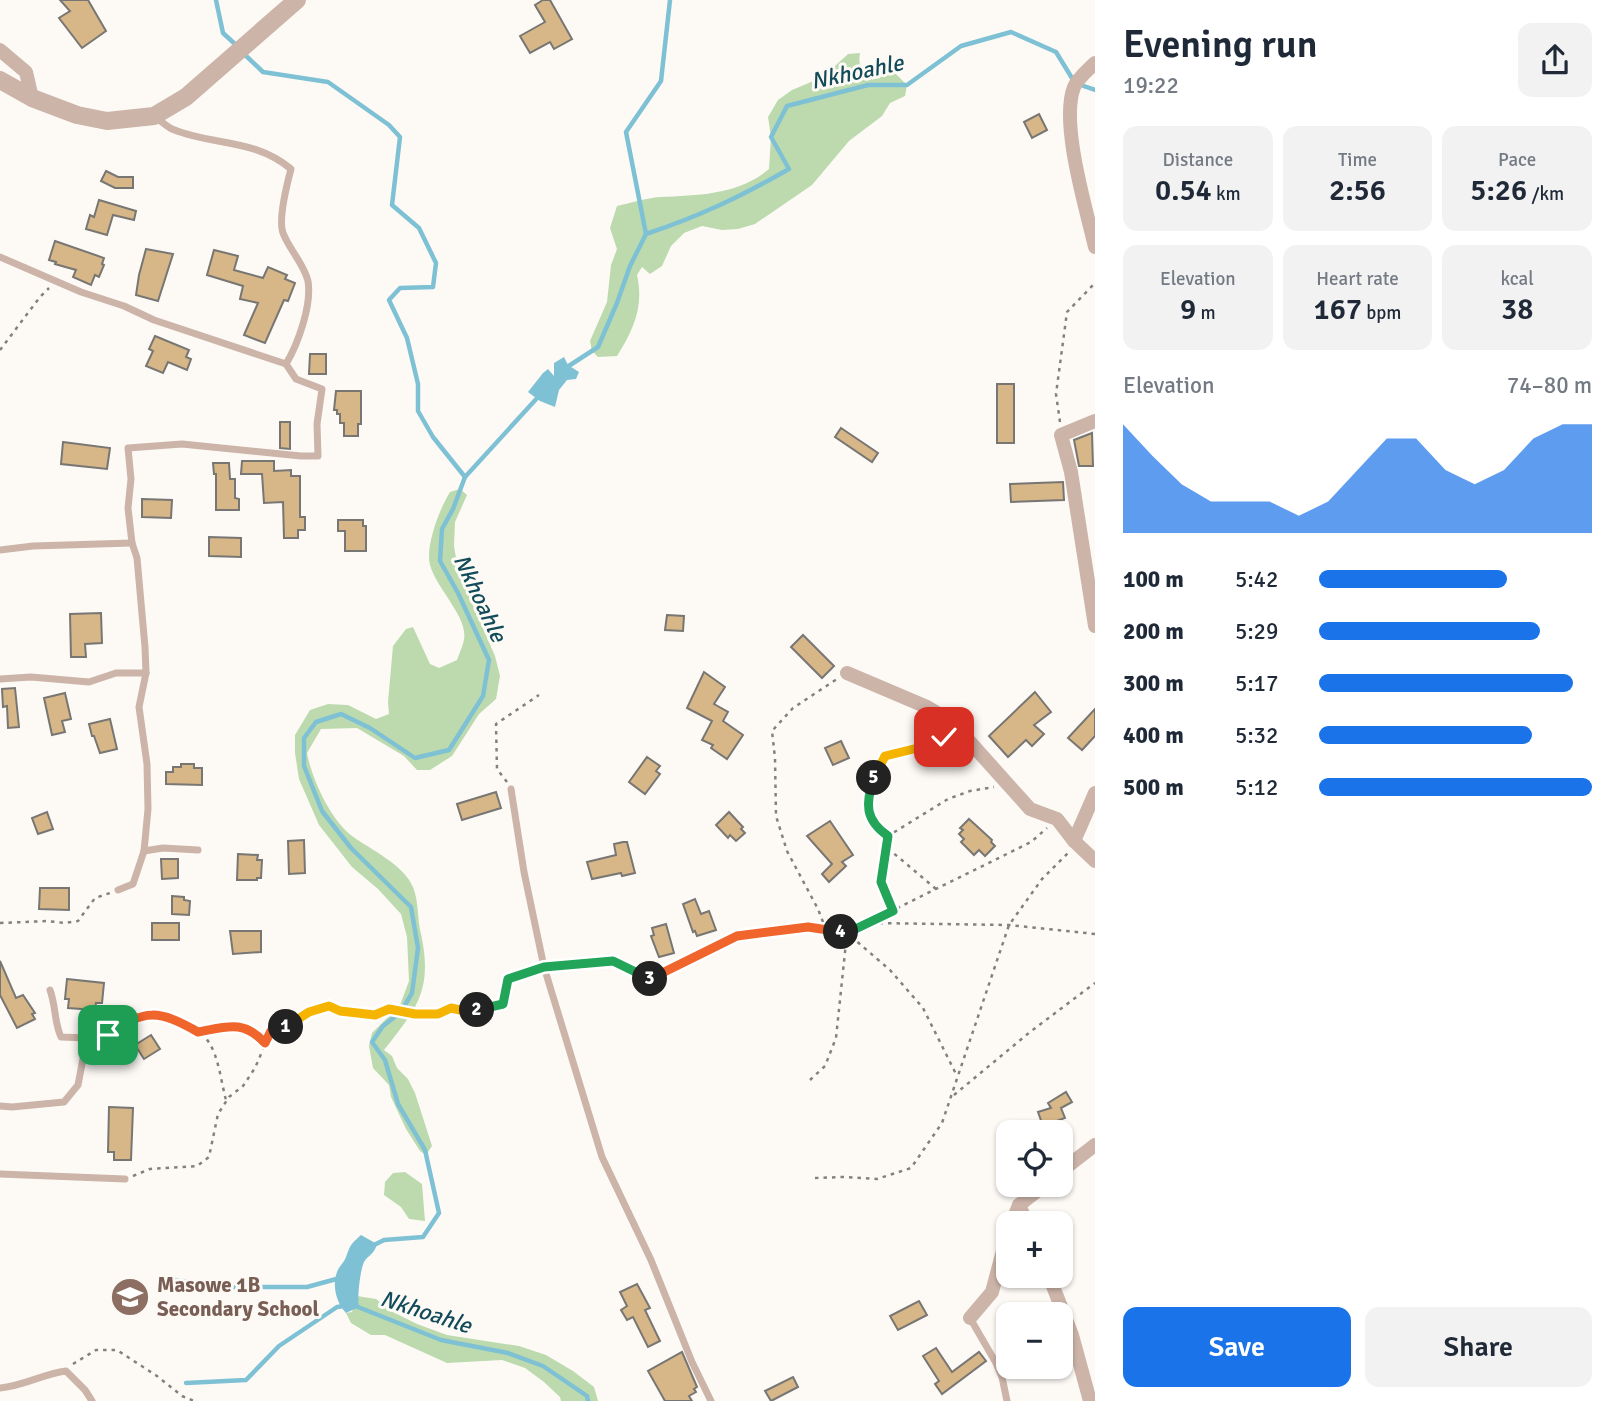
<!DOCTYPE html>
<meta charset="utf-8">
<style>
body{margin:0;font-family:Signika,sans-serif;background:#f2f2f3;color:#1f2937;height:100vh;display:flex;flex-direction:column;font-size:26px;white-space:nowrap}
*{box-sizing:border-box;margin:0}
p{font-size:23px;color:#747a83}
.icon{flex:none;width:38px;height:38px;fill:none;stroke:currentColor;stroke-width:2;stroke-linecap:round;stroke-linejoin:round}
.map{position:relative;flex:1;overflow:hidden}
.panel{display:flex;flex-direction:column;background:#fff;width:525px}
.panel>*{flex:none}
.buttons{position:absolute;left:996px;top:1120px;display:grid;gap:14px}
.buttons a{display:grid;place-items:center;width:77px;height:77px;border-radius:14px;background:#fff;box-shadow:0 2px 5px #0004;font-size:35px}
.pin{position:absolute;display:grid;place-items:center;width:60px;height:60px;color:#fff;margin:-30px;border-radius:14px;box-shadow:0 4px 10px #0006}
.km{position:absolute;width:35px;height:35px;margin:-18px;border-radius:50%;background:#222;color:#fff;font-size:19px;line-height:35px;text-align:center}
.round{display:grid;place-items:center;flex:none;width:74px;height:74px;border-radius:14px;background:#f2f2f3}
.headline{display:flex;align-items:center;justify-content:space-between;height:119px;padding:0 28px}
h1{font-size:38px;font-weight:600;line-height:52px}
.figures{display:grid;grid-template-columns:repeat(3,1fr);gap:10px;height:119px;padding:7px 28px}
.figures div{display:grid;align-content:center;border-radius:14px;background:#f2f2f3;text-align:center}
.figures b{font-size:30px;font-weight:600}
.figures small{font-size:19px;font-weight:400}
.figures p{font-size:19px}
.chart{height:196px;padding:14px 28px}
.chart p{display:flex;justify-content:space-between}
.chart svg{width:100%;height:126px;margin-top:7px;fill:#1a73e8;opacity:.7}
.button{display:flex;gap:14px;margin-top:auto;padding:14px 28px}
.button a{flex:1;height:80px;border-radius:14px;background:#1a73e8;color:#fff;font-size:28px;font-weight:600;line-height:80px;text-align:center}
.button a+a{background:#f2f2f3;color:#1f2937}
ul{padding:0 28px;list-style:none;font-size:23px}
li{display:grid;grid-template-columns:112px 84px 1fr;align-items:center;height:52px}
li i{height:18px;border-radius:9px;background:#1a73e8}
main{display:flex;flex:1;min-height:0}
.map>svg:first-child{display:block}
.green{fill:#bcdaae}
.water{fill:#7fc1d4}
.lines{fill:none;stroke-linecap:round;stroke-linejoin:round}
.stream{stroke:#7fc1d4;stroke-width:4.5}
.building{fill:#d7b788;stroke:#787673;stroke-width:2}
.path{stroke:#83817f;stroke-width:2.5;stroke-dasharray:3.5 5;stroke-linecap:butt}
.service{stroke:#ccb4a9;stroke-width:7}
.minor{stroke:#ccb4a9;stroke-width:14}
.tertiary{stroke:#ccb4a9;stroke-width:18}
.split-1-casing{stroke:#fff;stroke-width:14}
.split-2-casing{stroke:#fff;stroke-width:14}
.split-3-casing{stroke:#fff;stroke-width:14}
.split-4-casing{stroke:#fff;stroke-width:14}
.split-5-casing{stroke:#fff;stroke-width:14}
.split-6-casing{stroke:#fff;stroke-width:14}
.split-1{stroke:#f0652b;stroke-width:9}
.split-2{stroke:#f5b400;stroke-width:9}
.split-3{stroke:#22a559;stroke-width:9}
.split-4{stroke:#f0652b;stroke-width:9}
.split-5{stroke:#22a559;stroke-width:9}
.split-6{stroke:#f5b400;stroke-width:9}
.labels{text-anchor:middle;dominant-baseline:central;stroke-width:6;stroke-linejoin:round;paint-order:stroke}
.education-label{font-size:21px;font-weight:bold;fill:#785e54;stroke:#fdfaf6;text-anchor:start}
.water-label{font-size:23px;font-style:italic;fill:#124b59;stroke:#fdfaf6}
</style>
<main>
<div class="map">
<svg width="1095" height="1401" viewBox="0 0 1095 1401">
<rect width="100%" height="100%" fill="#fdfaf6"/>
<g class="green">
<path d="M860 53C858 65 861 71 871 79L895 73 907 85 905 96 890 103 882 116 849 141 812 185 755 224 738 229 722 230 702 226 684 233 671 246 662 266 650 274 642 267 637 275C644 306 634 329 617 356L598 357 592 351 590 341 607 302 611 265 617 249 610 228 617 206C631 203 646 198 660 197 699 195 738 195 769 169L771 137 768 117 778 100 792 90 823 77 848 54Z"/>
<path d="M460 489 467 495 455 522 454 546 458 570 495 656 500 676 496 699 479 714 452 756 430 770H417L404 756 357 728 321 729 307 753C312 779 330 819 352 836 370 849 404 865 413 887 419 902 417 918 421 934 433 990 417 1008 384 1050L392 1056 397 1068 408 1079 415 1093 432 1146 426 1155 420 1151 406 1129 391 1097 389 1085 373 1068 369 1046 372 1033 400 1005 409 981 407 937 401 914 378 889 352 867 319 825 299 779 295 753V735L310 710 328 704 348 705 376 719 389 714 388 702 393 646 406 629 413 627 430 664 439 668 457 660C459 654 463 646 464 639 468 617 436 588 430 565 425 546 440 508 450 492Z"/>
<path d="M405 1172 422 1184 425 1221 409 1219 401 1207 384 1195 385 1182 393 1173Z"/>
<path d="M357 1296 376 1299 393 1312 417 1324 447 1335 519 1346 546 1355 573 1371 594 1387 598 1401H561L560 1397 544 1382 525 1368 502 1360 447 1363 385 1335H371L351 1323 346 1313 352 1312Z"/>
</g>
<g class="water">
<path d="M564 357 568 365 579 372 576 379 567 380 559 390 555 407 540 401 528 392 543 373 548 369 554 376V363Z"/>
<path d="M361 1235 377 1244C374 1255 368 1255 364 1262 360 1271 357 1298 359 1307L346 1313C336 1303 332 1285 337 1272 339 1266 344 1263 346 1257 351 1244 350 1245 361 1235Z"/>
</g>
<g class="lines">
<g class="stream">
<path d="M216 0 223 33 236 45"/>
<path d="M242 52 263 72 328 82 389 125 400 137 392 205 419 228 436 263 433 287 400 288 389 300 407 338 418 384V411L433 437 465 477"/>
<path d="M646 234 626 132 661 81 670 0"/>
<path d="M564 369 598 347 617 303 630 266 646 234C700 216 740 197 789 169L771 137 787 106 868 85H907L961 46 1011 32 1056 52 1075 83 1095 90"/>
<path d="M374 1245 384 1240 423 1237 439 1213 425 1150 398 1104 385 1060 372 1042 383 1026 401 1012 412 993 418 948 411 907 351 848 322 811 304 766V738L316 722 341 714 370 728 415 758 449 750 483 696 489 660 458 593 440 561 442 529 453 509 465 477 539 396"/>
<path d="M175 1280 225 1287H307L340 1278"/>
<path d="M353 1305 441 1340 508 1353 543 1366 587 1396 588 1401"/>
<path d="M186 1383 246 1380 279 1346 337 1307 344 1306"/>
</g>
</g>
<g class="building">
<path d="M60 0H88L106 31 82 48 59 18 70 11Z"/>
<path d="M543 0H550L572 39 554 49 550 42 530 53 520 36 545 22 535 5Z"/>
<path d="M1039 114 1047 130 1032 138 1024 122Z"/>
<path d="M106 171 118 177H133V188H115L101 181Z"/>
<path d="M99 200 136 211 134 220 113 215 107 235 86 229 90 215 94 217Z"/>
<path d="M55 241 104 258 102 264 104 265 99 277 95 275 91 285 73 277 76 270 55 264 56 262 49 260Z"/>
<path d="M146 249 173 254 158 301 136 295 139 275Z"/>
<path d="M214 250 238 256 234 270 263 278 268 267 287 275 285 279 295 283 288 301 284 300 265 343 244 335 258 303 240 299 243 286 207 275Z"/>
<path d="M155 336 189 350 186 357 191 359 187 370 168 362 163 373 146 366 153 351 149 349Z"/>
<path d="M310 354H326V374H309Z"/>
<rect x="997" y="384" width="17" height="59"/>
<path d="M336 391H361V424H358V436H344V423H340V414H337V410H334Z"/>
<path d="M280 422H290V449L280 448Z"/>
<path d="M841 428 878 453 872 462 835 437Z"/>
<path d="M1092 433 1093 466H1079L1074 440Z"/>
<path d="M63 442 110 448 107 469 61 464Z"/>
<path d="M242 461H274V471L291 470V476H300V517H305V530H298V538H284L283 502 264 503 262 474H241Z"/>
<path d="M213 463H229L230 479H235V498L239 499V510H216V474H214Z"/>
<path d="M1063 482 1064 500 1011 502 1010 484Z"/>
<path d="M142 499 172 500 171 518 142 517Z"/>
<path d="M338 520H363V526H366V551H345V531H338Z"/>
<path d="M209 537 241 538V557L209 556Z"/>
<path d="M101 613 102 643 85 644 86 657H71L70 614Z"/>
<path d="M667 615 684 616 683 631 665 630Z"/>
<path d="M803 635 834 666 822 678 791 647Z"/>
<path d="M704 672 725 687 714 704 728 712 723 721 743 735 727 759 711 748 713 745 702 740 712 721 687 708Z"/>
<path d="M15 688 19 727 8 728 7 706 3 707 2 689Z"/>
<path d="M1035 692 1051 712 1034 725 1044 734 1032 746 1026 740 1008 757 989 736Z"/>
<path d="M65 693 71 719 62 721 65 732 52 735 44 698Z"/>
<path d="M1095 709V736L1082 750 1068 738Z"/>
<path d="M110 719 117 749 100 753 94 736H92L89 724Z"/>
<path d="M841 741 849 758 833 765 825 748Z"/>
<path d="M647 757 660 766 656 771 660 774 645 794 629 782Z"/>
<path d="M181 764H194V768H202V785L166 784V772H173V767H181Z"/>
<path d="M496 792 501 808 462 820 457 804Z"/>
<path d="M47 812 53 829 38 834 32 818Z"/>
<path d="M729 812 743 827 741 829 745 833 736 841 730 835 728 838 716 825Z"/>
<path d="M969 819 992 840 991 842 995 846 985 856 979 850 974 855 961 842 964 839 959 834 963 830 960 828Z"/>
<path d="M830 821 853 855 842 862 846 866 829 882 822 874 832 864 807 836Z"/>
<path d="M304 840 305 873 289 874 288 841Z"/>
<path d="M623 842H627L635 873 622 876 621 873 592 879 587 862 616 855 614 844Z"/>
<path d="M238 854 258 855 257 860H262L261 878H257V880H237Z"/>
<path d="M161 859H178V878L162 879Z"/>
<path d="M40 888H69V910L39 909Z"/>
<path d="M172 896 184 897V900L190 901 189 915 172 914Z"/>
<path d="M695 899 701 914 709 911 716 930 697 936 695 931 693 932 683 904Z"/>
<rect x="152" y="923" width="27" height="17"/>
<path d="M666 924 674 953 659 957 651 936 654 935 652 928Z"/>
<path d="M230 931H261V952L233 954Z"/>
<path d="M0 961 16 998 23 995 35 1013 32 1014 35 1019 17 1028 0 995Z"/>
<path d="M67 979 104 983 102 1003H96L95 1010 68 1008 69 999H65Z"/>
<path d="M151 1035 160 1049 144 1059 135 1045Z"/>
<path d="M1066 1092 1072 1102 1061 1108 1065 1118 1043 1126 1038 1112 1051 1108 1048 1103Z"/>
<path d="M109 1107 133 1108 131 1160H114V1152H108Z"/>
<path d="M637 1284 650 1308 645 1310 660 1341 648 1347 633 1317 627 1320 621 1310 627 1306 620 1292Z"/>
<path d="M919 1301 927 1315 898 1330 890 1316Z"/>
<path d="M936 1348 952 1372 979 1352 986 1361 942 1394 935 1384 939 1381 923 1356Z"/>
<path d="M682 1352 697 1387 694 1389 696 1392 689 1396 692 1401H665L648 1371Z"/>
<path d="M793 1377 798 1387 771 1401 765 1391Z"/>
</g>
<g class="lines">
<g class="path">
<path d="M0 350 40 297 49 288"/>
<path d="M1060 422 1056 394 1067 312 1095 283"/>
<path d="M507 782 497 769 496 724 539 695"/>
<path d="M936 889 891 851 888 836 872 823 868 813 872 783 885 756 926 746 946 735"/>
<path d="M893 911 881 882 888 836 948 799 970 791 994 787"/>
<path d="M0 923 47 921 65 923 78 921 95 898 110 893"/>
<path d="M871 923 1009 925 1095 934"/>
<path d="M826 930 818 909 787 851 776 816 775 758 772 731 793 708 837 679"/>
<path d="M553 966 613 962 648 980 737 936 808 927 847 933 1031 842 1047 828"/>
<path d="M137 1018C159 1012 195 1022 208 1041 219 1057 221 1082 226 1100"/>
<path d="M198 1032C226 1027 243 1019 265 1043"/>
<path d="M810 1080 825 1066 836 1038 847 933 890 970 923 1008 957 1076"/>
<path d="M954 1095 1030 1032 1095 983"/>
<path d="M133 1176 150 1169 197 1166 209 1157 218 1114 229 1097 243 1086 255 1068 271 1031C292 1025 308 1012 329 1006L340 1011 375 1015 389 1009 415 1014H438L451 1008 469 1012 503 1004 507 979 536 969"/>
<path d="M815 1178 843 1177 877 1179 911 1168 942 1123 1009 925 1042 879 1068 853"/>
<path d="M73 1364 96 1350H117L157 1376 182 1396 194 1401"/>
</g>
<g class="service">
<path d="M154 116C160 120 166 126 172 129 213 146 254 138 291 169 287 184 278 219 283 233 289 249 304 264 308 281 312 305 298 344 286 364"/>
<path d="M0 257 81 292 124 306 154 320 286 364 296 379 322 389 317 424 318 456H301L182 444 128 448 131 479 128 508 132 543 137 558 145 647 146 673 139 707 147 764 148 809 144 851 133 884 118 890"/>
<path d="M0 550 33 546 132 543"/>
<path d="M0 679 31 677 89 682 116 673H146"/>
<path d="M511 789 524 872 544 967 602 1157 651 1260 692 1362 711 1401"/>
<path d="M144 851 163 848 198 850"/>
<path d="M50 990C56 1006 54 1022 61 1037L87 1038 108 1035 127 1021"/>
<path d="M0 1106 12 1107 64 1102 78 1085 87 1038"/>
<path d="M0 1174 125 1179"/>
<path d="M970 1318 996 1363 1002 1377 1007 1401"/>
<path d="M0 1388C23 1386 43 1374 66 1371L85 1390 92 1401"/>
</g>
<g class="minor">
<path d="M0 50 26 72 32 98"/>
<path d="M1095 63C1088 70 1078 78 1074 87 1060 123 1086 208 1095 247"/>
<path d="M1095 421 1061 435 1071 472 1095 626"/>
<path d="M847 673 927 707 952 722 1030 809 1057 819 1074 841 1095 861"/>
<path d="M1074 841 1095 793"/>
<path d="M1060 1172 1095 1145"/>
<path d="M1019 1205 1027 1223"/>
<path d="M1012 1223 1019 1205 1045 1185"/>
<path d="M1049 1276 1072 1335 1090 1401"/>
<path d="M970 1318 992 1292 1008 1232"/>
</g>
<path class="tertiary" d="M0 80 32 98 77 115 107 121 154 116 186 97 297 0"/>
</g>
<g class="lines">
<g class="split-1-casing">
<path id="split-1" d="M108 1035C145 1008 159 1010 198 1032 226 1027 243 1019 265 1043L271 1031 286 1027"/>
</g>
<g class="split-2-casing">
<path id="split-2" d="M286 1027 309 1012 329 1006 340 1011 375 1015 389 1009 415 1014H438L451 1008 469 1012 477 1010"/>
</g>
<g class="split-3-casing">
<path id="split-3" d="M477 1010 503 1004 508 979 544 967 613 961 650 979"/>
</g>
<g class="split-4-casing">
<path id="split-4" d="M650 979 737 936 808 927 841 932"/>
</g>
<g class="split-5-casing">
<path id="split-5" d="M841 932 847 933 893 911 881 882 888 836C865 820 865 804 874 778"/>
</g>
<g class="split-6-casing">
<path id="split-6" d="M874 778 885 756 926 746 944 737"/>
</g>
<use href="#split-1" class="split-1"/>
<use href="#split-2" class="split-2"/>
<use href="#split-3" class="split-3"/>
<use href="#split-4" class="split-4"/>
<use href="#split-5" class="split-5"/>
<use href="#split-6" class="split-6"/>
</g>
<defs>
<g id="school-disc" transform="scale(2.0125)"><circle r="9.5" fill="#8d6e63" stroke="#fdfaf6"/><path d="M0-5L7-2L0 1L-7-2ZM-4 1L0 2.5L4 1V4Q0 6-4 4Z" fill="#fff"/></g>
</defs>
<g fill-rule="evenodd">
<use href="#school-disc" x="130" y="1297"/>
</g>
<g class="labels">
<g class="education-label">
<text x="157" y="1285">Masowe 1B<tspan x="157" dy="24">Secondary School</tspan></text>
</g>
<g class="water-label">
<text transform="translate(857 72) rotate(-12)">Nkhoahle</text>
<text transform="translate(480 598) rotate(65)">Nkhoahle</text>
<text transform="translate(426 1312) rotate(18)">Nkhoahle</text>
</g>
</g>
</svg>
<div class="buttons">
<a><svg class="icon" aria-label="locate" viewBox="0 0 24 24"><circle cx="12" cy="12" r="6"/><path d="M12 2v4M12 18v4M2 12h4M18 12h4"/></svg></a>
<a>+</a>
<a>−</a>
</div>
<div class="pin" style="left:108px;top:1035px;background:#1e9e55"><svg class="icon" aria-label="arrive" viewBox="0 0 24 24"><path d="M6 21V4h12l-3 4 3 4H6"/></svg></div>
<div class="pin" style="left:944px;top:737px;background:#d93025"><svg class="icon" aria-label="check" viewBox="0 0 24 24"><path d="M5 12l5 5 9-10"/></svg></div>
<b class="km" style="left:286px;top:1027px">1</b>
<b class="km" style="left:477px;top:1010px">2</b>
<b class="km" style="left:650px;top:979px">3</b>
<b class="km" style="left:841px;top:932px">4</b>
<b class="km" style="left:874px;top:778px">5</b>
</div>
<section class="panel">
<div class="headline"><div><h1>Evening run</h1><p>19:22</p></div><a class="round"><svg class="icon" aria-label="share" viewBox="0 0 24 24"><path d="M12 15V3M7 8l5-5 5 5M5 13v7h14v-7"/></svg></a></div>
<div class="figures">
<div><p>Distance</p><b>0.54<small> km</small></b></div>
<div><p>Time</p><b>2:56</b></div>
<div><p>Pace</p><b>5:26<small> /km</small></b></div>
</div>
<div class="figures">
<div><p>Elevation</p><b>9<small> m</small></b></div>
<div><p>Heart rate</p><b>167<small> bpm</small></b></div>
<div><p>kcal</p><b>38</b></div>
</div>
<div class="chart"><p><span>Elevation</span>74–80 m</p>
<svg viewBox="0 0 160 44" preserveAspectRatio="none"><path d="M0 44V6L10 17L20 27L30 33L40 33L50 33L60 38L70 33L80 22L90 11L100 11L110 22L120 27L130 22L140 11L150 6L160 6V44z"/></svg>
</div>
<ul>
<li><b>100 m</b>5:42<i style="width:69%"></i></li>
<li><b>200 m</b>5:29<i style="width:81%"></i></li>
<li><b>300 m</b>5:17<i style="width:93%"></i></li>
<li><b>400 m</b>5:32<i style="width:78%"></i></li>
<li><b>500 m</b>5:12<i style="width:100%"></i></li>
</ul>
<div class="button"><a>Save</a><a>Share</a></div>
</section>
</main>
